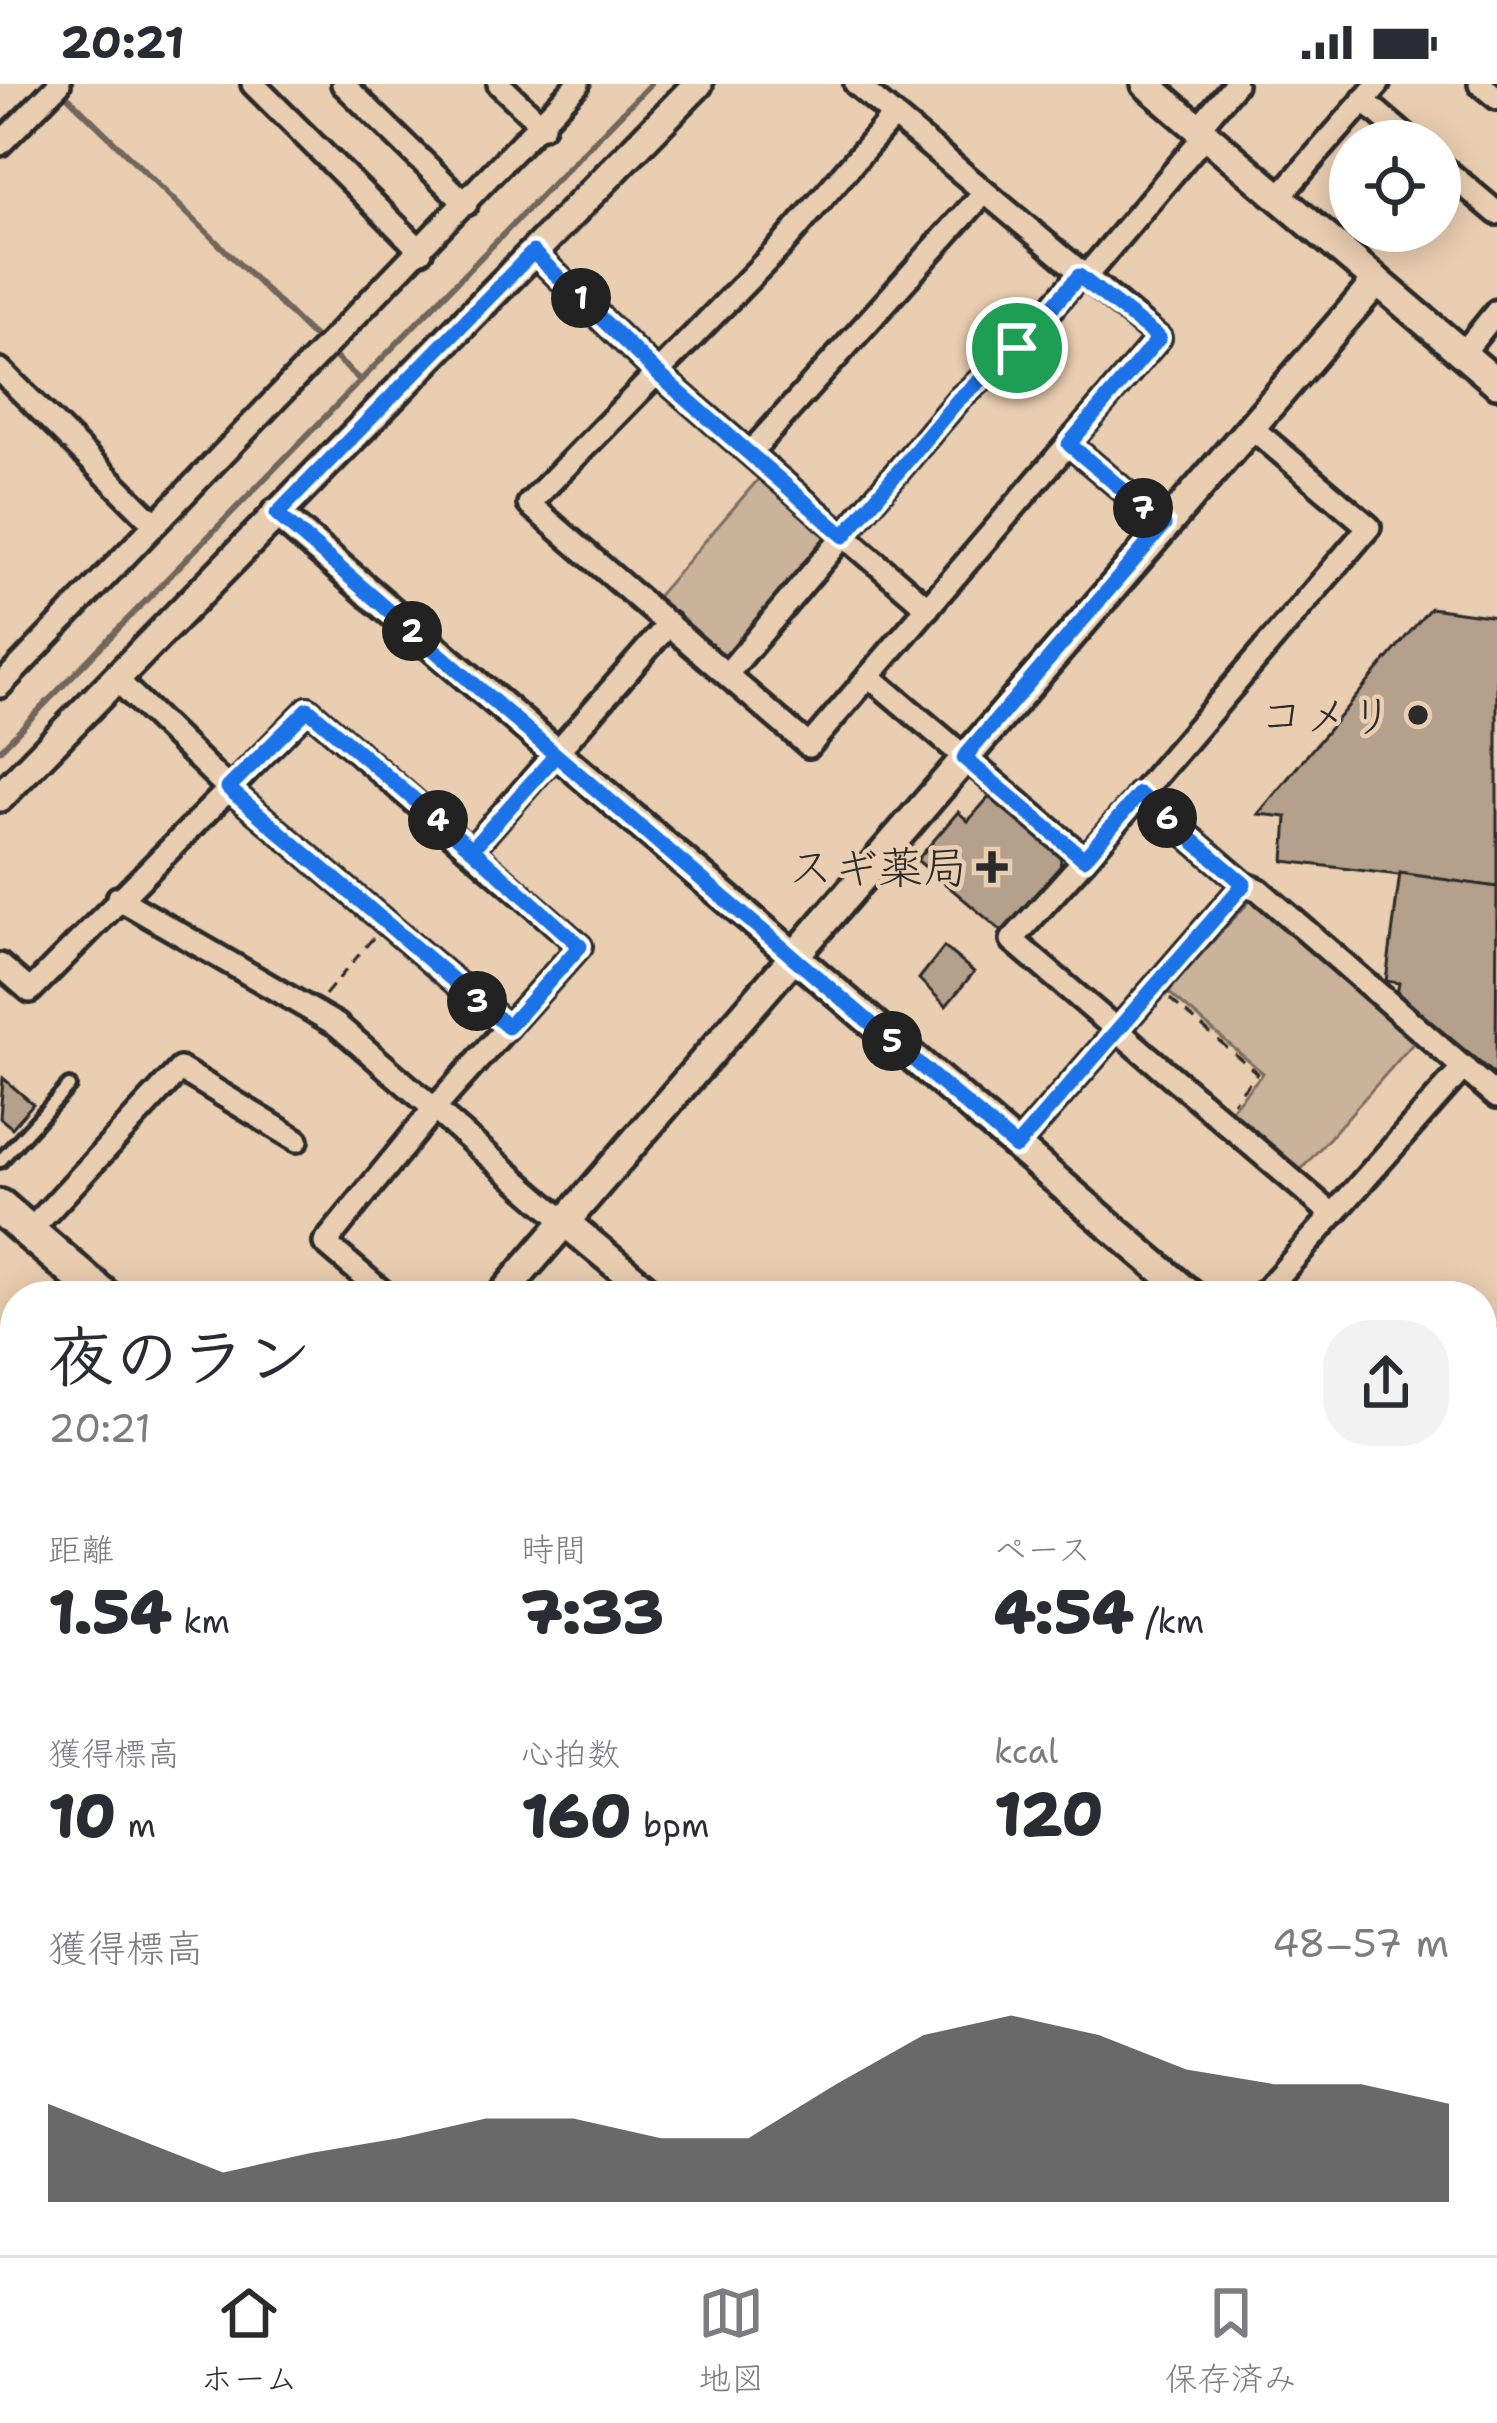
<!DOCTYPE html>
<html lang="ja">
<meta charset="utf-8">
<style>
body{margin:0;font-family:"Shantell Sans","Klee One",sans-serif;background:#f2f2f3;color:#2b2b33;height:100vh;display:flex;flex-direction:column;font-size:45px;white-space:nowrap}
*{box-sizing:border-box;margin:0}
p{font-size:39px;color:#7c7c81}
.icon{flex:none;width:66px;height:66px;fill:none;stroke:currentColor;stroke-width:2;stroke-linecap:round;stroke-linejoin:round}
.map{position:relative;flex:1;overflow:hidden}
.details{position:absolute;left:0px;top:1197px;width:1497px;height:975px;display:flex;flex-direction:column;background:#fff;border-radius:48px 48px 0 0;box-shadow:0 6px 30px #0003}
.details>*{flex:none}
.buttons{position:absolute;left:1329px;top:36px;display:grid;gap:24px}
.buttons a{display:grid;place-items:center;width:132px;height:132px;border-radius:50%;background:#fff;box-shadow:0 6px 30px #0003;font-size:60px}
.pin{position:absolute;display:grid;place-items:center;width:102px;height:102px;color:#fff;margin:-51px;border:6px solid #fff;border-radius:50%;box-shadow:0 3px 12px #0007}
.km{position:absolute;width:60px;height:60px;margin:-30px;border-radius:50%;background:#222;color:#fff;font-size:33px;line-height:60px;text-align:center}
.round{display:grid;place-items:center;flex:none;width:126px;height:126px;border-radius:48px;background:#f2f2f3}
.headline{display:flex;align-items:center;justify-content:space-between;height:204px;padding:0 48px}
h1{font-size:66px;font-weight:800;line-height:90px}
.figures{display:grid;grid-template-columns:repeat(3,1fr);gap:18px;height:204px;padding:12px 48px}
.figures div{display:grid;align-content:center}
.figures b{font-size:60px;font-weight:800}
.figures small{font-size:33px;font-weight:400}
.figures p{font-size:33px}
.chart{height:336px;padding:24px 48px}
.chart p{display:flex;justify-content:space-between}
.chart svg{width:100%;height:216px;margin-top:12px;fill:#2b2b2b;opacity:.7}
.status{display:flex;justify-content:space-between;align-items:center;height:84px;padding:0 60px;background:#fff;direction:ltr}
.status svg{height:33px;fill:currentColor}
.dock{display:flex;justify-content:space-around;align-items:center;height:168px;border-top:3px solid #e1e1e2;background:#fff;font-size:33px;color:#7c7c81}
.dock a{display:grid;justify-items:center;gap:6px}
.dock .on{color:#2b2b2b}
.map>svg:first-child{display:block}
.park{fill:#cbb39b;stroke:#7b6f63;stroke-width:3}
.lines{fill:none;stroke-linecap:round;stroke-linejoin:round}
.stream{stroke:#71665c;stroke-width:6}
.building{fill:#b5a08c;stroke:#2b2b2b;stroke-width:3}
.service-casing{stroke:#2b2b2b;stroke-width:20}
.minor-casing{stroke:#2b2b2b;stroke-width:30}
.tertiary-casing{stroke:#2b2b2b;stroke-width:36}
.primary-casing{stroke:#2b2b2b;stroke-width:42}
.path{stroke:#2b2b2b;stroke-width:3;stroke-dasharray:12 9;stroke-linecap:butt}
.service{stroke:#eaceb1;stroke-width:10}
.minor{stroke:#eaceb1;stroke-width:21}
.tertiary{stroke:#eaceb1;stroke-width:27}
.primary{stroke:#eaceb1;stroke-width:33}
.route-casing{stroke:#fff;stroke-width:24}
.route{stroke:#1a73e8;stroke-width:15}
.poi-dot{fill:#2b2b2b;stroke:#eaceb1;stroke-width:4.5}
.labels{text-anchor:middle;dominant-baseline:central;stroke-width:9;stroke-linejoin:round;paint-order:stroke}
.poi-label{font-size:45px;fill:#2b2b2b;stroke:#eaceb1;text-anchor:end}
</style>
<div class="status"><b>20:21</b><svg viewBox="0 0 49 12"><path d="M0 12V9h3v3zM5 12V6h3v6zM10 12V3h3v9zM15 12V0h3v12zM26 1h20v11H26zM47 4h2v5h-2z"/></svg></div>
<div class="map">
<svg width="1497" height="2171" viewBox="0 0 1497 2171">
<rect width="100%" height="100%" fill="#eaceb1"/>
<filter id="ink" filterUnits="userSpaceOnUse"><feTurbulence type="fractalNoise" baseFrequency=".00833" numOctaves="2"/><feDisplacementMap in="SourceGraphic" scale="24" xChannelSelector="R" yChannelSelector="G"/><feConvolveMatrix kernelMatrix="1 2 1 2 8 2 1 2 1" color-interpolation-filters="sRGB"/></filter>
<g filter="url(#ink)">
<g class="park">
<path d="M762 391 825 447V458L731 570 720 572 655 515Z"/>
<path d="M1251 816 1417 955 1300 1087 1229 1028 1263 989 1167 907Z"/>
</g>
<g class="lines">
<g class="stream">
<path d="M62 7 313 252"/>
<path d="M337 275 360 296"/>
<path d="M0 666 650 0"/>
<path d="M900 2157 916 2171"/>
</g>
</g>
<g class="building">
<path d="M1430 524 1497 533V803L1284 777 1287 733 1258 730Z"/>
<path d="M989 713 1061 774 1060 785 1005 850 917 776 958 728 968 737Z"/>
<path d="M1400 789 1497 803 1496 992 1397 910 1399 899 1386 897Z"/>
<path d="M944 863 974 888 946 922 919 895Z"/>
<path d="M3 994 33 1020 12 1044 0 1034Z"/>
<path d="M1066 2157H1123L1130 2163 1123 2171H1054Z"/>
</g>
<g class="lines">
<g class="service-casing">
<g id="service">
<path d="M0 1077 69 1002"/>
<path d="M1482 1251 1486 1245 1497 1255"/>
<path d="M1482 1345 1497 1358"/>
</g>
</g>
<g class="minor-casing">
<g id="minor">
<path d="M253 0 421 167"/>
<path d="M343 0 466 120"/>
<path d="M499 0 543 42"/>
<path d="M856 0 1159 254 809 662 529 420 784 159 894 31"/>
<path d="M1480 0 1497 14"/>
<path d="M1363 16 1411 57"/>
<path d="M1198 44 1235 0"/>
<path d="M0 60 59 0"/>
<path d="M1440 81 1497 129"/>
<path d="M1279 113 1378 0"/>
<path d="M533 168 657 289 928 524"/>
<path d="M1085 193 1206 50"/>
<path d="M1463 269 1497 227"/>
<path d="M0 286 154 439"/>
<path d="M1069 360 1164 441"/>
<path d="M750 369 983 110"/>
<path d="M727 590 958 316 1017 264 1079 192"/>
<path d="M869 592 1085 775 1369 443 1252 344"/>
<path d="M116 595 228 704 508 943"/>
<path d="M0 602 578 0"/>
<path d="M1139 710 1244 800 1259 806 1497 1013"/>
<path d="M472 765 669 540"/>
<path d="M1085 775 1012 856 1332 1130"/>
<path d="M118 814 337 941 565 1138"/>
<path d="M0 881 30 907 308 625 580 862 434 1025 325 1159 387 1212"/>
<path d="M1016 1063 1244 800"/>
<path d="M29 1148 180 985 297 1056"/>
<path d="M1261 1212 1464 983"/>
<path d="M0 1613 15 1626"/>
<path d="M1482 1916 1497 1927"/>
<path d="M0 2084 15 2097"/>
<path d="M84 2157 100 2171"/>
<path d="M628 2157 644 2171"/>
</g>
</g>
<g class="tertiary-casing">
<g id="tertiary">
<path d="M1146 0 1497 299"/>
<path d="M276 429 1192 1212"/>
<path d="M0 713 698 0"/>
<path d="M565 1138 654 1212"/>
<path d="M501 1212 1377 197"/>
<path d="M1482 1463 1497 1475"/>
</g>
</g>
<g class="primary-casing">
<g id="primary">
<path d="M0 1123 103 1212"/>
<path d="M1197 2157 1214 2171"/>
</g>
</g>
<g class="path">
<path d="M325 911 373 854"/>
<path d="M1170 915 1257 989 1233 1018"/>
<path d="M0 1797 15 1779"/>
<path d="M444 2171 456 2157"/>
</g>
<use href="#service" class="service"/>
<use href="#minor" class="minor"/>
<use href="#tertiary" class="tertiary"/>
<use href="#primary" class="primary"/>
</g>
</g>
<g class="lines" filter="url(#ink)">
<g class="route-casing">
<path id="route" d="M1017 264 958 316 844 452 657 289 533 168 277 430 556 671 472 765 580 862 508 943 228 704 308 625 472 765 556 671 1016 1063 1244 800 1139 710 1084 775 964 674 1164 441 1069 360 1159 254 1079 192 1017 264"/>
</g>
<use href="#route" class="route"/>
</g>
<g class="poi-dot">
<circle cx="1418" cy="631" r="12"/>
<path d="M986 765h12v12h12v12h-12v12h-12v-12h-12v-12h12z"/>
</g>
<g class="labels">
<g class="poi-label">
<text x="1394" y="631">コメリ</text>
<text x="968" y="783">スギ薬局</text>
</g>
</g>
</svg>
<div class="buttons">
<a><svg class="icon" aria-label="locate" viewBox="0 0 24 24"><circle cx="12" cy="12" r="6"/><path d="M12 2v4M12 18v4M2 12h4M18 12h4"/></svg></a>
</div>
<div class="pin" style="left:1017px;top:264px;background:#1e9e55"><svg class="icon" aria-label="arrive" viewBox="0 0 24 24"><path d="M6 21V4h12l-3 4 3 4H6"/></svg></div>
<b class="km" style="left:581px;top:214px">1</b>
<b class="km" style="left:412px;top:547px">2</b>
<b class="km" style="left:477px;top:917px">3</b>
<b class="km" style="left:438px;top:736px">4</b>
<b class="km" style="left:892px;top:957px">5</b>
<b class="km" style="left:1167px;top:734px">6</b>
<b class="km" style="left:1143px;top:424px">7</b>
<section class="details">
<div class="headline"><div><h1>夜のラン</h1><p>20:21</p></div><a class="round"><svg class="icon" aria-label="share" viewBox="0 0 24 24"><path d="M12 15V3M7 8l5-5 5 5M5 13v7h14v-7"/></svg></a></div>
<div class="figures">
<div><p>距離</p><b>1.54<small> km</small></b></div>
<div><p>時間</p><b>7:33</b></div>
<div><p>ペース</p><b>4:54<small> /km</small></b></div>
</div>
<div class="figures">
<div><p>獲得標高</p><b>10<small> m</small></b></div>
<div><p>心拍数</p><b>160<small> bpm</small></b></div>
<div><p>kcal</p><b>120</b></div>
</div>
<div class="chart"><p><span>獲得標高</span>48–57 m</p>
<svg viewBox="0 0 160 44" preserveAspectRatio="none"><path d="M0 44V24L10 31L20 38L30 34L40 31L50 27L60 27L70 31L80 31L90 20L100 10L110 6L120 10L130 17L140 20L150 20L160 24V44z"/></svg>
</div>
</section>
</div>
<nav class="dock">
<a class="on"><svg class="icon" aria-label="home" viewBox="0 0 24 24"><path d="M3 11l9-7 9 7M6 9v11h12V9"/></svg>ホーム</a>
<a><svg class="icon" aria-label="map" viewBox="0 0 24 24"><path d="M3 6l6-2 6 2 6-2v14l-6 2-6-2-6 2zM9 4v14M15 6v14"/></svg>地図</a>
<a><svg class="icon" aria-label="saved" viewBox="0 0 24 24"><path d="M7 4h10v16l-5-4-5 4z"/></svg>保存済み</a>
</nav>
